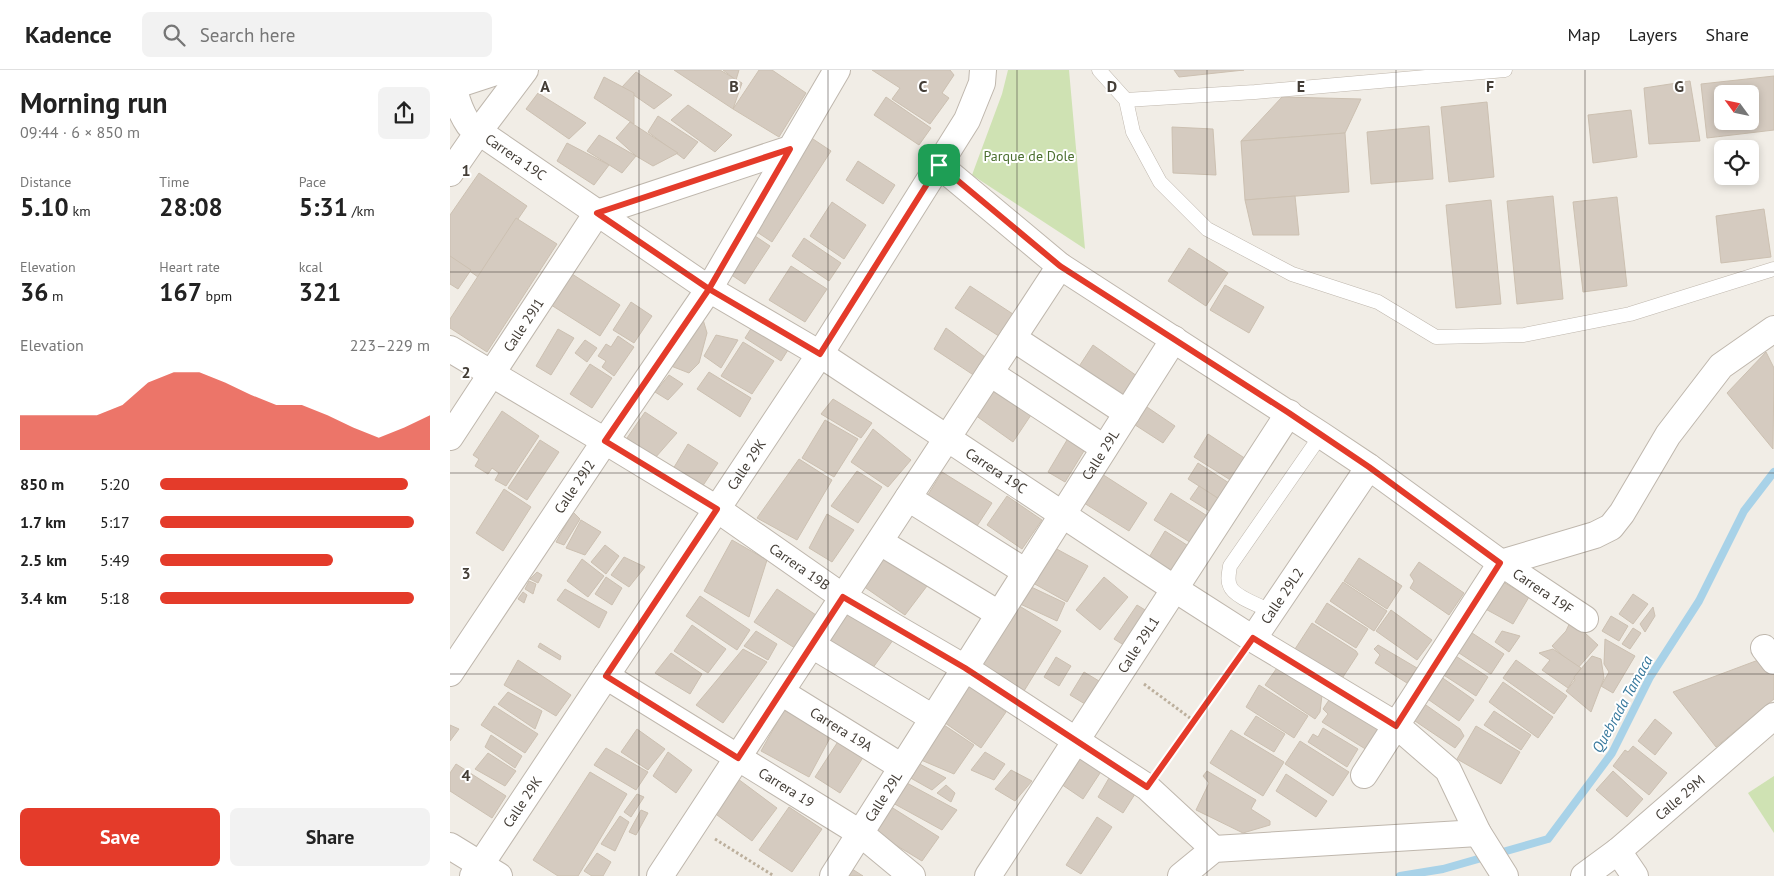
<!DOCTYPE html>
<meta charset="utf-8">
<style>
body{margin:0;font-family:"PT Sans",sans-serif;background:#f2f2f2;color:#222;height:100vh;display:flex;flex-direction:column;font-size:19px;white-space:nowrap}
*{box-sizing:border-box;margin:0}
p{font-size:16px;color:#767676}
.icon{flex:none;width:28px;height:28px;fill:none;stroke:currentColor;stroke-width:2;stroke-linecap:round;stroke-linejoin:round}
.map{position:relative;flex:1;overflow:hidden}
.panel{display:flex;flex-direction:column;background:#fff;width:450px}
.panel>*{flex:none}
.needle{width:32px;rotate:303deg}
.fabs{position:absolute;left:1264px;top:15px;display:grid;gap:10px}
.fabs a{display:grid;place-items:center;width:45px;height:45px;border-radius:8px;background:#fff;box-shadow:0 2px 8px #0003;font-size:25px}
.pin{position:absolute;display:grid;place-items:center;width:42px;height:42px;color:#fff;margin:-21px;border-radius:10px;box-shadow:0 2px 8px #0006}
.round{display:grid;place-items:center;flex:none;width:52px;height:52px;border-radius:8px;background:#f2f2f2}
.summary{display:flex;align-items:center;justify-content:space-between;height:85px;padding:0 20px}
h1{font-size:28px;font-weight:800;line-height:38px}
.metrics{display:grid;grid-template-columns:repeat(3,1fr);gap:8px;height:85px;padding:5px 20px}
.metrics div{display:grid;align-content:center}
.metrics b{font-size:25px;font-weight:800}
.metrics small{font-size:14px;font-weight:400}
.metrics p{font-size:14px}
.chart{height:140px;padding:10px 20px}
.chart p{display:flex;justify-content:space-between}
.chart svg{width:100%;height:90px;margin-top:5px;fill:#e43b2a;opacity:.7}
.button{display:flex;gap:10px;margin-top:auto;padding:10px 20px}
.button a{flex:1;height:58px;border-radius:8px;background:#e43b2a;color:#fff;font-size:20px;font-weight:800;line-height:58px;text-align:center}
.button a+a{background:#f2f2f2;color:#222}
ul{padding:0 20px;list-style:none;font-size:16px}
li{display:grid;grid-template-columns:80px 60px 1fr;align-items:center;height:38px}
li i{height:12px;border-radius:6px;background:#e43b2a}
header{display:flex;align-items:center;gap:30px;box-sizing:border-box;height:70px;padding:0 25px;background:#fff;border-bottom:1px solid #e0e0e0}
header strong{font-size:24px}
nav{display:flex;gap:28px;margin-inline-start:auto;font-size:18px}
.search{width:350px;height:45px;background:#f2f2f2;display:flex;align-items:center;gap:12px;box-sizing:border-box;padding:0 18px;border-radius:8px;color:#767676;font-size:19px}
main{display:flex;flex:1;min-height:0}
.map>svg:first-child{display:block}
.green{fill:#cfe2b3}
.lines{fill:none;stroke-linecap:round;stroke-linejoin:round}
.stream{stroke:#a8d2e8;stroke-width:8}
.building{fill:#d5cbc0;stroke:#ccc0b1;fill-rule:evenodd}
.lane-casing{stroke:#bfb7ad;stroke-width:15}
.street-casing{stroke:#bfb7ad;stroke-width:28}
.path{stroke:#bcaf9c;stroke-width:3;stroke-dasharray:2.5 2.5;stroke-linecap:butt}
.lane{stroke:#fff;stroke-width:14}
.street{stroke:#fff;stroke-width:26}
.route-casing{stroke:#fff;stroke-width:10}
.route{stroke:#e43b2a;stroke-width:6}
.grid{fill:none;stroke:#433d36;stroke-width:1;stroke-opacity:0.55}
.labels{text-anchor:middle;dominant-baseline:central;stroke-width:4;stroke-linejoin:round;paint-order:stroke}
.street-label{font-size:14px;fill:#433d36;stroke:#fff}
.park-label{font-size:14px;fill:#4b6f2f;stroke:#fff}
.water-label{font-size:15px;font-style:italic;fill:#38799d;stroke:#fff}
.grid-label{font-size:16px;text-anchor:middle;font-weight:bold;fill:#433d36;stroke:#fff;stroke-width:4;stroke-linejoin:round;paint-order:stroke}
</style>
<header>
<strong>Kadence</strong>
<div class="search"><svg class="icon" aria-label="search" viewBox="0 0 24 24"><circle cx="10" cy="10" r="6"/><path d="M15 15l6 6"/></svg>Search here</div>
<nav><a>Map</a><a>Layers</a><a>Share</a></nav>
</header>
<main>
<section class="panel">
<div class="summary"><div><h1>Morning run</h1><p>09:44 · 6 × 850 m</p></div><a class="round"><svg class="icon" aria-label="share" viewBox="0 0 24 24"><path d="M12 15V3M7 8l5-5 5 5M5 13v7h14v-7"/></svg></a></div>
<div class="metrics">
<div><p>Distance</p><b>5.10<small> km</small></b></div>
<div><p>Time</p><b>28:08</b></div>
<div><p>Pace</p><b>5:31<small> /km</small></b></div>
</div>
<div class="metrics">
<div><p>Elevation</p><b>36<small> m</small></b></div>
<div><p>Heart rate</p><b>167<small> bpm</small></b></div>
<div><p>kcal</p><b>321</b></div>
</div>
<div class="chart"><p><span>Elevation</span>223–229 m</p>
<svg viewBox="0 0 160 44" preserveAspectRatio="none"><path d="M0 44V27L10 27L20 27L30 27L40 22L50 11L60 6L70 6L80 11L90 17L100 22L110 22L120 27L130 33L140 38L150 33L160 27V44z"/></svg>
</div>
<ul>
<li><b>850 m</b>5:20<i style="width:92%"></i></li>
<li><b>1.7 km</b>5:17<i style="width:94%"></i></li>
<li><b>2.5 km</b>5:49<i style="width:64%"></i></li>
<li><b>3.4 km</b>5:18<i style="width:94%"></i></li>
</ul>
<div class="button"><a>Save</a><a>Share</a></div>
</section>
<div class="map">
<svg width="1324" height="806" viewBox="0 0 1324 806">
<rect width="100%" height="100%" fill="#f1ede6"/>
<g class="green">
<path d="M558 0H619L635 179 522 105 552 24Z"/>
<path d="M1324 706V763L1298 723Z"/>
</g>
<g class="lines">
<path class="stream" d="M950 806 993 799 1098 769 1162 683 1200 607 1249 531 1294 441 1324 402"/>
</g>
<g class="building">
<path d="M224 0H270L292 13 283 39Z"/>
<path d="M273 0H289L286 10Z"/>
<path d="M309 0H322L356 23 329 67 283 39Z"/>
<path d="M422 0H500L504 5 492 23 499 28 480 54 442 29 450 18Z"/>
<path d="M724 0H794L729 7Z"/>
<path d="M186 2 222 25 204 39 172 17Z"/>
<path d="M1324 6V60L1257 68 1251 14ZM1272 24H1300V51H1272Z"/>
<path d="M154 7 184 23V54L144 28Z"/>
<path d="M1240 11 1250 71 1199 74 1194 18Z"/>
<path d="M88 23 136 53 119 69 76 39Z"/>
<path d="M436 27 481 58 469 75 424 45Z"/>
<path d="M832 27 911 29 895 63 791 71Z"/>
<path d="M1037 32 1044 107 999 112 991 37Z"/>
<path d="M238 35 282 65 265 82 221 50Z"/>
<path d="M1181 40 1187 87 1143 93 1138 45Z"/>
<path d="M208 46 248 72 234 89 198 62Z"/>
<path d="M180 52 228 83 203 96 186 86 166 68Z"/>
<path d="M979 56 983 109 921 114 917 62Z"/>
<path d="M722 57 763 59 766 105 723 103Z"/>
<path d="M895 63 899 122 795 130 791 71Z"/>
<path d="M149 65 186 86 172 103 137 81Z"/>
<path d="M360 67 381 81 322 172 301 158Z"/>
<path d="M117 73 159 95 144 115 107 91Z"/>
<path d="M408 91 445 115 433 134 396 110Z"/>
<path d="M29 103 77 136 28 207 0 187V145Z"/>
<path d="M845 126 849 165H803L795 130Z"/>
<path d="M1103 126 1113 229 1067 234 1057 131Z"/>
<path d="M1167 127 1177 216 1133 222 1123 132Z"/>
<path d="M1041 130 1051 234 1006 238 996 135Z"/>
<path d="M382 132 416 155 394 189 360 166Z"/>
<path d="M1314 139 1321 187 1271 193 1266 146Z"/>
<path d="M66 148 107 174 37 282 0 258V249Z"/>
<path d="M299 162 320 176 295 214 274 200Z"/>
<path d="M354 168 391 193 379 211 342 186Z"/>
<path d="M739 178 778 203 756 236 718 211Z"/>
<path d="M0 186 21 200 8 219 0 214Z"/>
<path d="M341 196 377 219 355 252 319 230Z"/>
<path d="M119 202 170 235 150 266 98 233Z"/>
<path d="M775 215 814 237 799 263 760 240Z"/>
<path d="M520 216 569 248 555 270 505 238Z"/>
<path d="M181 232 202 246 184 273 163 260Z"/>
<path d="M252 246 257 263 249 293 239 303 221 296Z"/>
<path d="M307 249 343 272 331 291 295 268Z"/>
<path d="M496 258 539 290 528 308 484 279Z"/>
<path d="M108 259 124 268 101 305 86 296Z"/>
<path d="M266 265 288 270 271 298 254 286Z"/>
<path d="M168 266 184 277 164 306 152 297 156 291 148 286 156 274 161 277Z"/>
<path d="M135 270 147 278 137 292 125 283Z"/>
<path d="M293 272 324 291 302 324 271 306Z"/>
<path d="M643 275 687 306 671 328 628 298Z"/>
<path d="M1316 282 1324 298 1323 379 1277 323Z"/>
<path d="M140 294 162 308 142 338 120 324Z"/>
<path d="M259 302 301 328 290 347 247 319Z"/>
<path d="M219 305 233 314 218 330 205 322Z"/>
<path d="M546 316 583 342 563 372 525 345Z"/>
<path d="M383 329 422 353 411 368 371 344Z"/>
<path d="M691 333 725 356 713 373 679 351Z"/>
<path d="M52 341 89 366 56 416 45 410 49 403 42 398 38 404 25 396 29 389 23 385Z"/>
<path d="M195 342 227 363 205 388 177 368Z"/>
<path d="M375 350 408 369 384 407 352 388Z"/>
<path d="M423 359 461 390 438 417 401 392Z"/>
<path d="M758 364 796 389 782 411 744 387Z"/>
<path d="M620 365 637 376 615 412 598 402Z"/>
<path d="M90 370 109 382 77 430 58 418Z"/>
<path d="M238 374 268 393 252 417 223 399Z"/>
<path d="M349 389 382 410 347 470 307 448Z"/>
<path d="M748 393 779 413 769 429 738 409Z"/>
<path d="M407 401 432 417 408 453 381 436Z"/>
<path d="M492 402 542 433 525 459 476 428Z"/>
<path d="M652 404 697 433 679 461 634 433Z"/>
<path d="M749 416 769 429 761 442 740 429Z"/>
<path d="M54 419 81 437 53 481 26 463Z"/>
<path d="M721 423 759 447 743 474 704 450Z"/>
<path d="M557 426 592 450 572 479 537 455Z"/>
<path d="M123 442 130 449 114 475 106 472Z"/>
<path d="M377 444 404 460 382 492 359 478Z"/>
<path d="M131 450 151 462 135 485 116 478Z"/>
<path d="M715 461 740 477 723 505 698 489Z"/>
<path d="M282 470 317 490 299 547 254 521Z"/>
<path d="M155 475 169 486 156 504 141 492Z"/>
<path d="M603 477 638 496 617 532 583 513Z"/>
<path d="M438 481 480 512 455 545 413 516Z"/>
<path d="M174 487 195 497 179 517 161 505Z"/>
<path d="M909 488 952 516 937 539 894 511Z"/>
<path d="M132 489 154 506 138 527 117 511Z"/>
<path d="M969 492 1014 523 999 545 960 518 964 511 960 505Z"/>
<path d="M87 502 92 505 88 513 80 509Z"/>
<path d="M156 507 172 518 162 535 145 524Z"/>
<path d="M654 507 678 527 650 560 626 540Z"/>
<path d="M1046 508 1079 527 1063 554 1030 536Z"/>
<path d="M79 511 86 514 83 524 75 519Z"/>
<path d="M893 512 937 541 924 561 880 531Z"/>
<path d="M577 515 615 533 607 551 568 533Z"/>
<path d="M115 519 157 542 149 558 107 530Z"/>
<path d="M327 519 369 547 348 580 304 552Z"/>
<path d="M73 522 77 525 74 533 68 529Z"/>
<path d="M1183 524 1198 534 1183 554 1169 544Z"/>
<path d="M250 526 300 560 287 580 236 546Z"/>
<path d="M877 533 918 559 906 578 865 552Z"/>
<path d="M566 534 611 561 574 621 530 594Z"/>
<path d="M400 535 446 566 422 599 376 572Z"/>
<path d="M687 535 700 543 677 577 664 569Z"/>
<path d="M1203 537 1205 546 1195 562 1190 554Z"/>
<path d="M941 540 982 570 967 590 926 561Z"/>
<path d="M1161 546 1178 556 1169 571 1152 561Z"/>
<path d="M1121 550 1148 575 1127 599 1102 576 1116 561Z"/>
<path d="M862 553 906 581 908 584 891 610 845 579Z"/>
<path d="M242 555 276 579 258 603 224 581Z"/>
<path d="M1183 558 1191 563 1180 579 1172 574Z"/>
<path d="M1016 559 1054 584 1041 604 1003 579Z"/>
<path d="M306 561 327 574 318 590 294 576Z"/>
<path d="M1052 561 1070 566 1059 582 1045 572Z"/>
<path d="M1155 569 1185 586 1163 623 1151 616 1159 602 1154 594Z"/>
<path d="M90 573 111 586 110 590 88 577Z"/>
<path d="M928 575 967 598 957 613 925 593 930 585 924 579Z"/>
<path d="M293 579 317 592 273 653 246 635Z"/>
<path d="M1103 579 1131 598 1118 618 1092 600 1100 590 1089 583Z"/>
<path d="M221 583 252 604 240 624 205 603Z"/>
<path d="M1001 583 1038 607 1026 626 989 602Z"/>
<path d="M1142 586 1151 589 1154 608 1141 642 1116 621 1125 610 1124 607Z"/>
<path d="M606 587 621 596 609 616 594 607Z"/>
<path d="M1311 589 1324 605V629L1266 677 1223 622Z"/>
<path d="M68 590 121 625 106 646 54 615Z"/>
<path d="M1066 590 1117 626 1104 644 1053 608Z"/>
<path d="M829 595 872 625 870 642 865 649 815 615Z"/>
<path d="M634 602 649 611 635 634 620 625Z"/>
<path d="M987 604 1024 630 1009 651 972 625Z"/>
<path d="M513 612 556 642 531 678 488 648Z"/>
<path d="M1053 612 1103 647 1088 668 1039 632Z"/>
<path d="M809 615 858 646 844 668 796 637Z"/>
<path d="M58 622 92 641 85 659 48 634Z"/>
<path d="M883 624 932 654 917 680 872 652 878 644 873 639Z"/>
<path d="M973 633 1010 659 1014 666 1005 678 962 649Z"/>
<path d="M44 636 88 664 75 683 31 655Z"/>
<path d="M334 640 381 666 359 707 311 681Z"/>
<path d="M1044 641 1081 665 1071 680 1034 655Z"/>
<path d="M806 646 835 664 824 682 794 664Z"/>
<path d="M1205 649 1222 663 1205 685 1188 671Z"/>
<path d="M488 651 524 675 504 704 464 687Z"/>
<path d="M0 655 9 659 0 671Z"/>
<path d="M1026 656 1070 682 1051 714 1007 689Z"/>
<path d="M873 658 908 679 897 697 858 672 863 664 868 667Z"/>
<path d="M187 659 215 679 198 700 171 682Z"/>
<path d="M781 660 834 692 813 726 760 693Z"/>
<path d="M41 665 72 686 65 698 35 677Z"/>
<path d="M389 670 414 686 390 723 365 707Z"/>
<path d="M850 671 899 702 883 726 835 694Z"/>
<path d="M1183 676 1217 703 1199 725 1163 696 1175 680 1178 682Z"/>
<path d="M156 678 198 702 186 720 144 695Z"/>
<path d="M629 680 654 697 633 729 608 712Z"/>
<path d="M218 682 242 700 226 723 203 706Z"/>
<path d="M535 682 555 694 544 710 521 700Z"/>
<path d="M38 683 66 701 55 716 25 699Z"/>
<path d="M466 692 496 708 482 720 457 706Z"/>
<path d="M6 694 56 726 42 748 0 721V703Z"/>
<path d="M561 700 582 711 565 731 545 719Z"/>
<path d="M757 701 806 730 801 739 820 751V755L793 763 746 740 759 713 753 706Z"/>
<path d="M1163 701 1193 729 1177 747 1146 720Z"/>
<path d="M140 702 177 724 128 806H108L83 790Z"/>
<path d="M836 704 877 731 866 747 826 721Z"/>
<path d="M659 708 685 724 673 743 648 727Z"/>
<path d="M288 709 327 738 302 771 263 742Z"/>
<path d="M455 712 507 740 492 760 441 732Z"/>
<path d="M496 715 505 723 501 732 487 723Z"/>
<path d="M187 724 194 727 181 747 174 742Z"/>
<path d="M438 735 489 767 472 791 421 760Z"/>
<path d="M339 737 372 759 342 802 309 780Z"/>
<path d="M191 740 198 743 186 765 179 762Z"/>
<path d="M170 746 179 752 165 781 151 774Z"/>
<path d="M647 747 662 757 631 804 616 795Z"/>
<path d="M147 783 161 792 153 806H142L134 801Z"/>
<path d="M399 797 413 806H392Z"/>
</g>
<g class="lines">
<g class="lane-casing">
<g id="lane">
<path d="M649 0 676 30 683 62 710 112 757 159 842 204 928 232 986 267 1074 265 1180 244 1324 199"/>
<path d="M676 30 805 22 1055 0"/>
<path d="M821 541C811 536 784 527 780 516 777 510 779 503 780 496L871 365"/>
</g>
</g>
<g class="street-casing">
<g id="street">
<path id="s1" d="M1 0C3 19 8 39 19 55L259 219 370 284 725 519 803 569 946 655 998 700 1028 763 1055 806"/>
<path d="M0 17 52 0"/>
<path id="s2" d="M489 95 610 196 871 365 919 397 1051 493 1135 549"/>
<path d="M0 103 29 61 75 0"/>
<path d="M563 268 677 343"/>
<path id="s3" d="M0 279 155 371 267 439 393 527 515 598 697 717 764 779"/>
<path d="M540 303 654 378"/>
<path id="s4" d="M0 367 147 143 340 79"/>
<path d="M458 428 576 502"/>
<path d="M430 472 549 544"/>
<path id="s5" d="M803 569 919 397"/>
<path d="M362 575 483 648"/>
<path d="M1314 578 1324 591"/>
<path id="s6" d="M0 603 155 371 259 219 387 0"/>
<path id="s7" d="M156 606 410 763 462 806"/>
<path id="s8" d="M331 622 452 697"/>
<path d="M914 705 1051 493 1145 465 1161 457 1172 443 1218 365 1271 296 1324 259"/>
<path d="M0 776 49 806"/>
<path d="M1168 781 1185 806"/>
<path id="s9" d="M23 806 370 284 517 50 532 13 533 0"/>
<path d="M210 806 610 196"/>
<path id="s10" d="M383 806 724 269"/>
<path id="s11" d="M538 806 839 343"/>
<path d="M731 806 764 779 1028 763"/>
<path id="s12" d="M1134 806 1168 781 1324 646"/>
</g>
</g>
<g class="path">
<path d="M694 614 744 651"/>
<path d="M712 696 788 589"/>
<path d="M265 769 324 806"/>
</g>
<use href="#lane" class="lane"/>
<use href="#street" class="street"/>
</g>
<g class="lines">
<g class="route-casing">
<path id="route" d="M489 95 370 284 259 219 147 143 340 79 259 219 155 371 267 439 156 606 288 688 393 527 515 598 697 717 803 568 946 656 1050 493 919 397 839 343 610 196 489 95"/>
</g>
<use href="#route" class="route"/>
</g>
<path class="grid" d="M189 0V806M378 0V806M567 0V806M757 0V806M946 0V806M1135 0V806M0 202H1324M0 403H1324M0 604H1324"/>
<g class="labels">
<g class="street-label">
<text stroke="none"><textPath href="#s1" startOffset="115">Carrera 19C</textPath></text>
<text stroke="none"><textPath href="#s4" startOffset="134">Calle 29J1</textPath></text>
<text stroke="none"><textPath href="#s10" startOffset="499">Calle 29L</textPath></text>
<text stroke="none"><textPath href="#s9" startOffset="494">Calle 29K</textPath></text>
<text stroke="none"><textPath href="#s1" startOffset="689">Carrera 19C</textPath></text>
<text stroke="none"><textPath href="#s6" startOffset="224">Calle 29J2</textPath></text>
<text stroke="none"><textPath href="#s3" startOffset="412">Carrera 19B</textPath></text>
<text stroke="none"><textPath href="#s2" startOffset="740">Carrera 19F</textPath></text>
<text stroke="none"><textPath href="#s5" startOffset="52">Calle 29L2</textPath></text>
<text stroke="none"><textPath href="#s11" startOffset="276">Calle 29L1</textPath></text>
<text stroke="none"><textPath href="#s8" startOffset="71">Carrera 19A</textPath></text>
<text stroke="none"><textPath href="#s7" startOffset="212">Carrera 19</textPath></text>
<text stroke="none"><textPath href="#s10" startOffset="94">Calle 29L</textPath></text>
<text stroke="none"><textPath href="#s12" startOffset="124">Calle 29M</textPath></text>
<text stroke="none"><textPath href="#s9" startOffset="89">Calle 29K</textPath></text>
</g>
<g class="park-label">
<text x="579" y="86">Parque de Dole</text>
</g>
<g class="water-label">
<text transform="translate(1172 634) rotate(-61)">Quebrada Tamaca</text>
</g>
</g>
<g class="grid-label">
<text x="95" y="22">A</text>
<text x="284" y="22">B</text>
<text x="473" y="22">C</text>
<text x="662" y="22">D</text>
<text x="851" y="22">E</text>
<text x="1040" y="22">F</text>
<text x="1229" y="22">G</text>
<text x="16" y="106">1</text>
<text x="16" y="308">2</text>
<text x="16" y="509">3</text>
<text x="16" y="711">4</text>
</g>
</svg>
<div class="fabs">
<a><svg class="needle" viewBox="-14 -14 28 28"><path d="M0-13l5 13h-10z" fill="#e53935"/><path d="M0 13l5-13h-10z" fill="#767676"/></svg></a>
<a><svg class="icon" aria-label="locate" viewBox="0 0 24 24"><circle cx="12" cy="12" r="6"/><path d="M12 2v4M12 18v4M2 12h4M18 12h4"/></svg></a>
</div>
<div class="pin" style="left:489px;top:95px;background:#1e9e55"><svg class="icon" aria-label="arrive" viewBox="0 0 24 24"><path d="M6 21V4h12l-3 4 3 4H6"/></svg></div>
</div>
</main>
